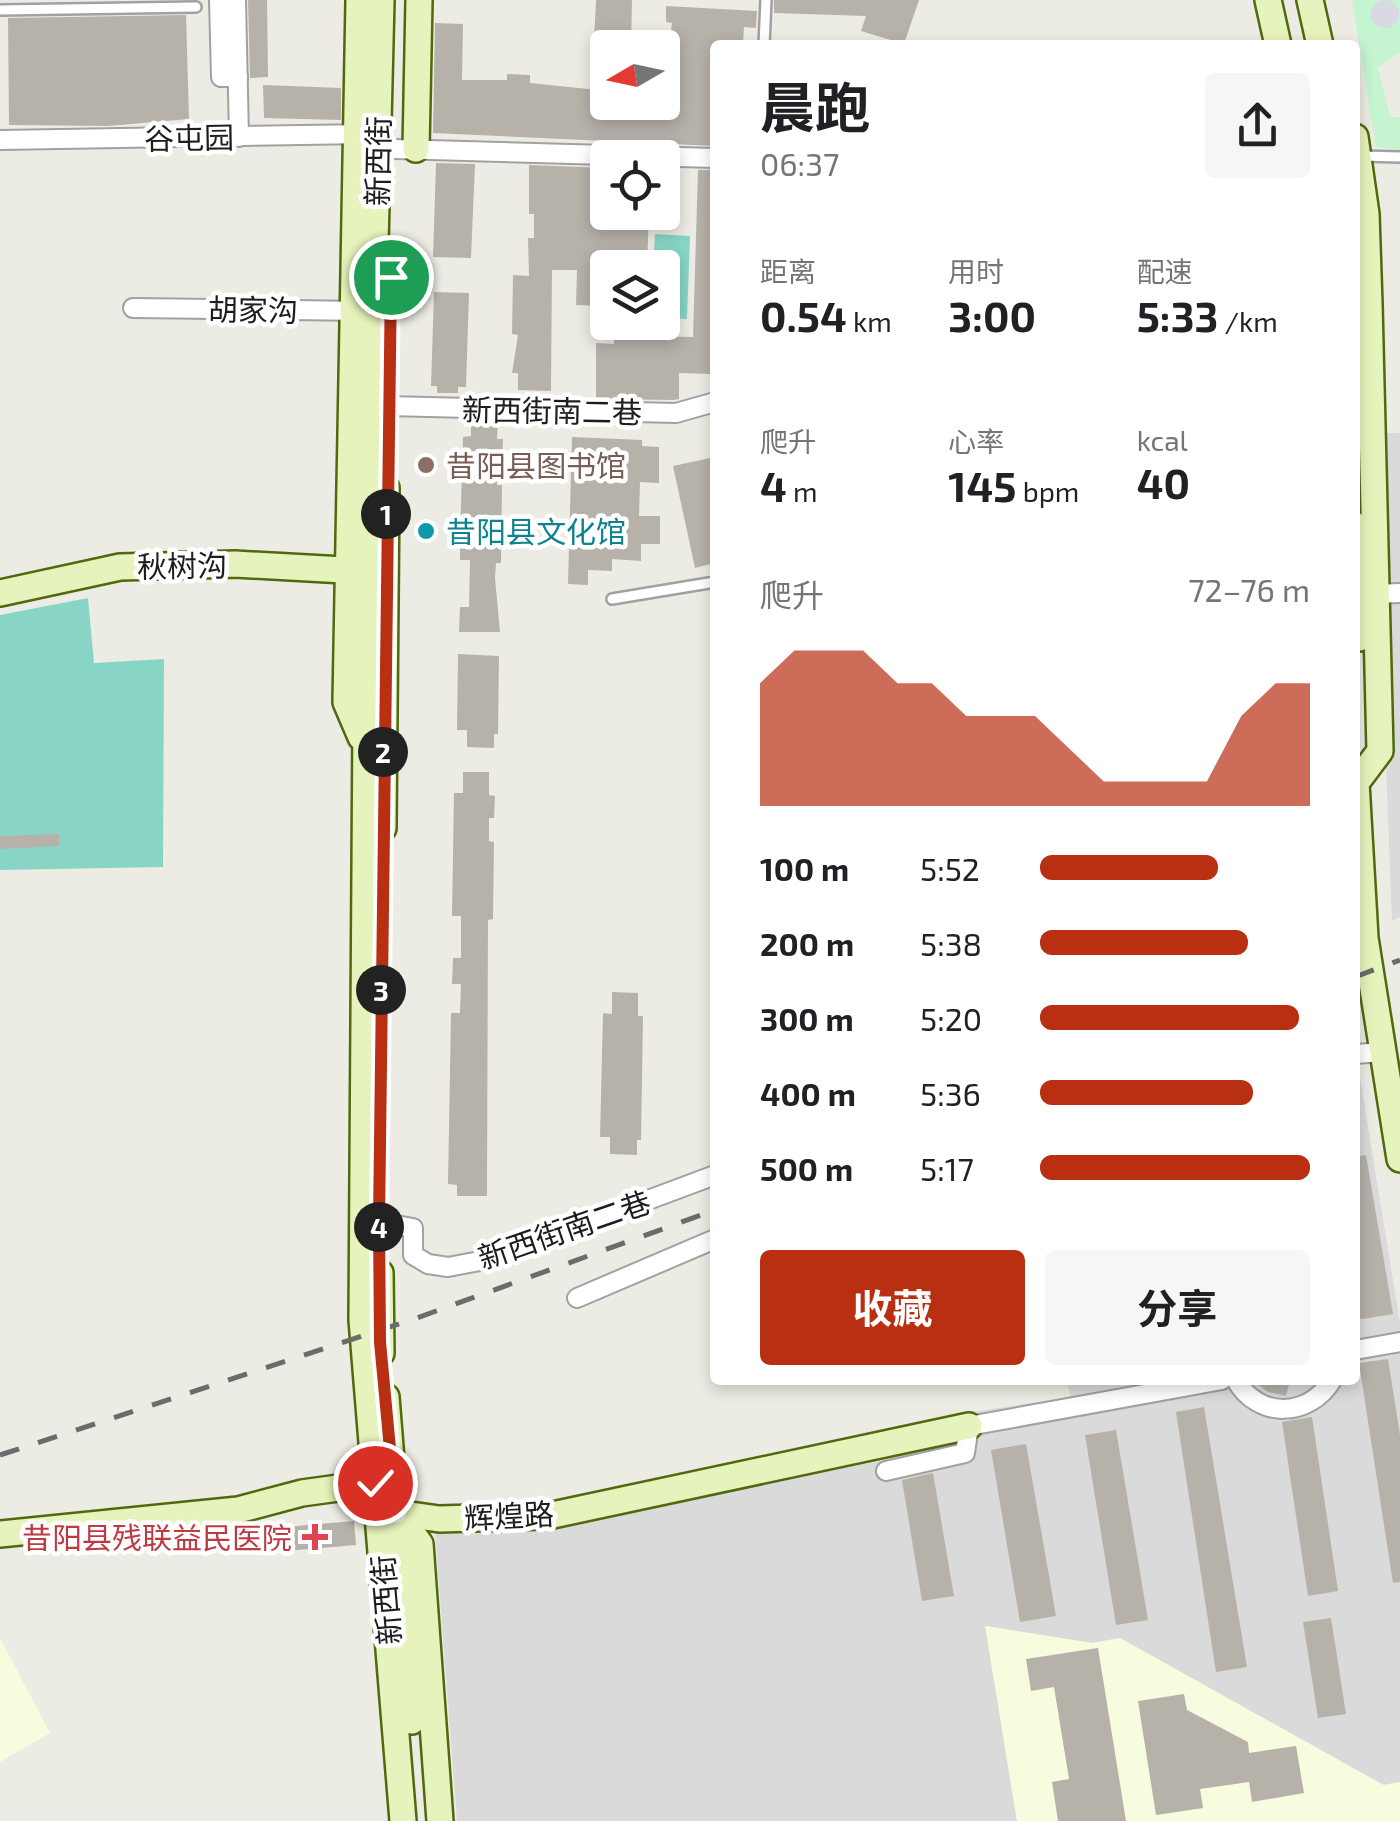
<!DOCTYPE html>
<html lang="zh">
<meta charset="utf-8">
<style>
body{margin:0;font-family:"Exo 2","Noto Sans SC",sans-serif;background:#f6f6f6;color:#202124;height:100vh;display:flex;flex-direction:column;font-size:38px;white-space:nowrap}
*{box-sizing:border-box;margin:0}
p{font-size:32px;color:#757577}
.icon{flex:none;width:55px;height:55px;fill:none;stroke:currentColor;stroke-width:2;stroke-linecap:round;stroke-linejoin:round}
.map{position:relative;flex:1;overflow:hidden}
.side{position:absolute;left:710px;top:40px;width:650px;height:1345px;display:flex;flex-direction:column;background:#fff;border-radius:10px;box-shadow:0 5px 15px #0003}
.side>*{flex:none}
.needle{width:65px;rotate:261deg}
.tools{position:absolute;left:590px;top:30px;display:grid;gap:20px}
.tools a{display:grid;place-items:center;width:90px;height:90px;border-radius:10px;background:#fff;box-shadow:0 5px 15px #0003;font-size:50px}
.pin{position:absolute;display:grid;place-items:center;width:85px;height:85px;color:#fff;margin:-42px;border:5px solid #fff;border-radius:50%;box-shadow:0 2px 10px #0007}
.km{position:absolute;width:50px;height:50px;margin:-25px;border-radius:50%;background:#222;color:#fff;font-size:28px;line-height:50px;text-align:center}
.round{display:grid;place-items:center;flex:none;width:105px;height:105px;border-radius:10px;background:#f6f6f6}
.overview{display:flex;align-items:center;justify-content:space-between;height:170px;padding:0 50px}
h1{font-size:55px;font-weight:700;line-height:75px}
.stats{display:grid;grid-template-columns:repeat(3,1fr);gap:15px;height:170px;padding:10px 50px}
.stats div{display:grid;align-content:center}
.stats b{font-size:42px;font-weight:700}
.stats small{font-size:28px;font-weight:400}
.stats p{font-size:28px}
.chart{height:280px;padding:20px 50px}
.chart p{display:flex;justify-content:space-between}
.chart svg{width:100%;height:180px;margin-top:10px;fill:#b82f12;opacity:.7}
.cta{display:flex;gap:20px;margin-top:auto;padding:20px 50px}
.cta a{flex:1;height:115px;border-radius:10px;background:#b82f12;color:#fff;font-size:40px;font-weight:700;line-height:115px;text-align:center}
.cta a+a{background:#f6f6f6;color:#202124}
ul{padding:0 50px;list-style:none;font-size:32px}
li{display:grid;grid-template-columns:160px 120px 1fr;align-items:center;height:75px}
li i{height:25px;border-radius:12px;background:#b82f12}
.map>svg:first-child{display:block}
.residential{fill:#dbdada}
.education{fill:#f7fcde}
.park{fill:#c4f4d0}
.pitch{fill:#88d5c5}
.plaza{fill:#dad8e3}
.building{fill:#b6b2aa}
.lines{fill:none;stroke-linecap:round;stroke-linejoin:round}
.lane-casing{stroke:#a1a1a1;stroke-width:14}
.street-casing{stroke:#a1a1a1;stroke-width:22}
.secondary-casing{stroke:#50690f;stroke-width:30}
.lane{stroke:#fff;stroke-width:9}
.street{stroke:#fff;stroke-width:18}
.secondary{stroke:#e7f3bc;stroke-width:25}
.rail{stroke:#6b6b6b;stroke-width:5;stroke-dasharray:20 20;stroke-linecap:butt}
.route-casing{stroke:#fff;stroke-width:20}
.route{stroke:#b82f12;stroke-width:12}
.education-dot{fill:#8d6e63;stroke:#fff;stroke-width:4}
.culture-dot{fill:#0f9aa8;stroke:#fff;stroke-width:4}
.health-dot{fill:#e0444e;stroke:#fff;stroke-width:4}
.labels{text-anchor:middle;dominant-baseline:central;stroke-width:9;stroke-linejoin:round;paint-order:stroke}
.street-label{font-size:30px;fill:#1d1d1d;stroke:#fff}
.education-label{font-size:30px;fill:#785e54;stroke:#fff;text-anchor:start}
.culture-label{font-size:30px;fill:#0d838f;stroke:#fff;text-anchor:start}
.health-label{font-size:30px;fill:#be3a42;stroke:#fff;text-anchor:end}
</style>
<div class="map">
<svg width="1400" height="1821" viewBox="0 0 1400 1821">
<rect width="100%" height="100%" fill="#edece4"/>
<g class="residential">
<path d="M1373 433H1400V917L1392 921Z"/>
<path d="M1360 1077 1400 1323V1782L1384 1785 1120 1638 1092 1643 986 1626 1017 1821H457L435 1533 511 1525 951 1449 946 1416 1071 1397 1066 1380H1355V1078Z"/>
</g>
<g class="education">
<path d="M985 1626 1092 1643 1120 1638 1383 1785 1400 1782V1821H1017Z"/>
<path d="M0 1638 50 1733 0 1762Z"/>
</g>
<path class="park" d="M1352 0H1400V52L1378 68 1390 117H1400V150L1376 147Z"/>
<g class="pitch">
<path d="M655 234 690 236 687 319 663 318 662 268 653 267Z"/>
<path d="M88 598 94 663 164 659 163 867 0 870V615Z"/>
</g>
<circle class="plaza" cx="1385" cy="14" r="14"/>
<g class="building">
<path d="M248 0H267L268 77 250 78Z"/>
<path d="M596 0H632L631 48H608V61H593Z"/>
<path d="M774 0H919L904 44 861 31 866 16 774 13Z"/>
<path d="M666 6 757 11 756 28 744 27 743 45H715V146L433 133 435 23 463 24 462 80H507V74L530 75V83L608 91V102H663L672 23 666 22Z"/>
<path d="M186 15 189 119 108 126 9 125 8 18Z"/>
<path d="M263 85 341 88V120L264 118Z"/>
<path d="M436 163 475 164 471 258 433 257Z"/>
<path d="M529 165 607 168 606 212H649L647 268H605L603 306 576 305 577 270H552L551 391 518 390V373H512L518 335 512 334 513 275 529 276 528 238H534V214H529Z"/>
<path d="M698 170H715L711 374 679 373V399L674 400 596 399V343L614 344V322H645L644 336 693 337Z"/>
<path d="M434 292 469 293 466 387H458V393H437V386H431Z"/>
<path d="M471 421H498L497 439H503L502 462H497V485H502L501 563H496L495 578 500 632H459L460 607H469L470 560H460V538L463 437 471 436Z"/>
<path d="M572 437 642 440V446L659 447V483L640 482 639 516H660V544H641V561L612 559V571L588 570V585L568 584Z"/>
<path d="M715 457V563L695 568 673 466Z"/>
<path d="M458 654 499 656 498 734H494V748L467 747V730H457Z"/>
<path d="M463 772H489V795L495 796 494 818H489V841L494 842 493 919 488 920 487 1196H457V1185L448 1184 451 1013H460L461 984H452L453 958H461V916H452L454 793H463Z"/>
<path d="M59 834V846L0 849V836Z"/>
<path d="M612 992 638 993V1016H643L641 1140H637V1155L610 1154V1137H600L603 1013 612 1014Z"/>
<path d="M1366 1155 1393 1314 1363 1319 1355 1318V1157Z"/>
<path d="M1388 1359 1400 1435V1582L1393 1583 1359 1363Z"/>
<path d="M1252 1380H1290L1286 1396 1268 1392Z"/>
<path d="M1204 1407 1247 1667 1216 1672 1176 1412Z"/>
<path d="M1312 1417 1338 1591 1308 1596 1282 1422Z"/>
<path d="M1116 1430 1148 1620 1116 1625 1085 1435Z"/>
<path d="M1026 1444 1056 1616 1020 1622 991 1450Z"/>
<path d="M933 1473 954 1596 922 1601 902 1480Z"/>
<path d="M354 1521 356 1545 275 1552 273 1528Z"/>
<path d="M1331 1618 1346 1714 1318 1718 1303 1622Z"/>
<path d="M1098 1648 1126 1821H1058L1052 1782 1069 1779 1054 1687 1031 1691 1026 1659Z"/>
<path d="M1184 1694 1187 1710 1248 1742 1249 1753 1296 1746 1304 1793 1252 1802 1249 1782 1200 1789 1203 1808 1156 1815 1138 1701Z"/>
</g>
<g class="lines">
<g class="lane-casing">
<g id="lane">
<path d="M0 10 196 7"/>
<path d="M764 45 766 0"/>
<path d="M1361 156 1400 157"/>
<path d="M612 599 715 582"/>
</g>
</g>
<g class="street-casing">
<g id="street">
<path d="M219 0 221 77H238"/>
<path d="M236 0 239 137"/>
<path d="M0 140 367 134"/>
<path d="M394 149 715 158"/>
<path d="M133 308 363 311"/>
<path d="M387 406 676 413 715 402"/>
<path d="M1375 594 1400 593"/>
<path d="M1355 1054 1383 1052"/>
<path d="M379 1222 413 1228V1255L428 1264 448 1267 490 1259 715 1175"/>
<path d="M577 1298 715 1239"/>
<path d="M1355 1350 1400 1342"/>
<path d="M1236 1380C1258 1419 1309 1418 1332 1380"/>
<path d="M886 1471 965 1453 969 1426 1222 1380"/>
</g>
</g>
<g class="secondary-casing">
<g id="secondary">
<path d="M359 0 346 702 361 737"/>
<path d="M381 0 367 571 362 1320 403 1821"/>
<path d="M1268 0 1278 45"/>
<path d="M1310 0 1320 45"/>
<path d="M1355 137 1366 214 1369 304 1380 751 1356 783 1365 938 1400 1159"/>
<path d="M416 149 419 0"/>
<path d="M1355 525 1359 638"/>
<path d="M0 593 120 567 235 564 362 571"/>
<path d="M383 828 386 488"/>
<path d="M380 1273 381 1353"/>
<path d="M386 1397 412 1721"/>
<path d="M398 1514 420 1544 440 1821"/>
<path d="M0 1534 238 1510 302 1493 375 1483 397 1513 439 1519 548 1516 969 1426"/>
</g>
</g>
<use href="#lane" class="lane"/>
<use href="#street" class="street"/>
<use href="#secondary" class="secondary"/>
<g class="rail">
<path d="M1355 977 1400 960"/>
<path d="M0 1455 414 1319 715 1210"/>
</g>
</g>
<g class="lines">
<g class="route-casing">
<path id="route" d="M375 1483 396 1513 380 1342 379 1222 391 277"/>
</g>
<use href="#route" class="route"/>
</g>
<circle class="education-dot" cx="426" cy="465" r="10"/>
<circle class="culture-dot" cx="426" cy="531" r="10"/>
<path class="health-dot" d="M310 1522h10v10h10v10h-10v10h-10v-10h-10v-10h10z"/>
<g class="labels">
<g class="street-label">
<text transform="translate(189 137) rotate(-1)">谷屯园</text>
<text transform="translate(377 161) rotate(-89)">新西街</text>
<text transform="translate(253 309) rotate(1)">胡家沟</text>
<text transform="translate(552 410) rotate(1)">新西街南二巷</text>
<text transform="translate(182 565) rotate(-1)">秋树沟</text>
<text transform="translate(564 1229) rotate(-19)">新西街南二巷</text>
<text transform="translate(509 1515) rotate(-3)">辉煌路</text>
<text transform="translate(385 1600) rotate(-95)">新西街</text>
</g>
<g class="education-label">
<text x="446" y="465">昔阳县图书馆</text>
</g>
<g class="culture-label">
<text x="446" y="531">昔阳县文化馆</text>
</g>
<g class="health-label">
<text x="292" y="1537">昔阳县残联益民医院</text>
</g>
</g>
</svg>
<div class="tools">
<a><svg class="needle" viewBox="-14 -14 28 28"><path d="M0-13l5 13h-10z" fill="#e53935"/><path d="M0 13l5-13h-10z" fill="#757577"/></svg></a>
<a><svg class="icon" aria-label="locate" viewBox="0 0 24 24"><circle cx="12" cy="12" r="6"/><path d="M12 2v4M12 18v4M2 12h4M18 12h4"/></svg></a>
<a><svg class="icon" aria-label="layers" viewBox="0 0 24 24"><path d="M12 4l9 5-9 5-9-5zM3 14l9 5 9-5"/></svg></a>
</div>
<div class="pin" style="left:391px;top:277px;background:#1e9e55"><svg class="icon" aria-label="arrive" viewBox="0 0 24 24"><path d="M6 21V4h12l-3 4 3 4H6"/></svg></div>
<div class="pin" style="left:375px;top:1483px;background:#d93025"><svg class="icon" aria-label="check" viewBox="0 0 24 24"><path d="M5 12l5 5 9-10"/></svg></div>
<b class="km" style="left:386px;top:514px">1</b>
<b class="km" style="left:383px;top:752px">2</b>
<b class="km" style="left:381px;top:990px">3</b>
<b class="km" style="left:379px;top:1227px">4</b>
<section class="side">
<div class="overview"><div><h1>晨跑</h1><p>06:37</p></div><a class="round"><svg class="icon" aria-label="share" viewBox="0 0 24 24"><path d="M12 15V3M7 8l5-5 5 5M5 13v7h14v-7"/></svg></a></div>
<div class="stats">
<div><p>距离</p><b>0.54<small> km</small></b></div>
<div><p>用时</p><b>3:00</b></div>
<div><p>配速</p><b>5:33<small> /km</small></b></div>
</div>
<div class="stats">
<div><p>爬升</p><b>4<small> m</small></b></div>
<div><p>心率</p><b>145<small> bpm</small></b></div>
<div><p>kcal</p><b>40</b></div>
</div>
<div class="chart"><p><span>爬升</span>72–76 m</p>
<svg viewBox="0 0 160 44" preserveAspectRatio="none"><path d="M0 44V14L10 6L20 6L30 6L40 14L50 14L60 22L70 22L80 22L90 30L100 38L110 38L120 38L130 38L140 22L150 14L160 14V44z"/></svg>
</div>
<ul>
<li><b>100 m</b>5:52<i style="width:66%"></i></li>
<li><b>200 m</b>5:38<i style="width:77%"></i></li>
<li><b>300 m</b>5:20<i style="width:96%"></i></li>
<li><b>400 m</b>5:36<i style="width:79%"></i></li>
<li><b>500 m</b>5:17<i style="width:100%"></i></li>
</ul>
<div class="cta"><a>收藏</a><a>分享</a></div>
</section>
</div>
